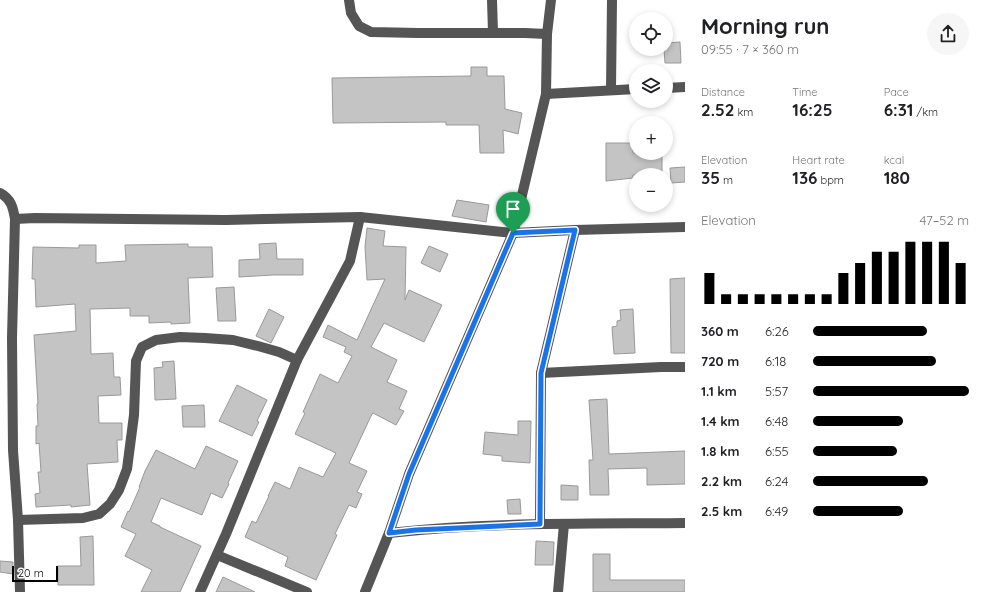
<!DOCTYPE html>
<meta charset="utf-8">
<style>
body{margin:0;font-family:Quicksand,sans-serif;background:#f6f6f6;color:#202124;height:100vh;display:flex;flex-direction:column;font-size:15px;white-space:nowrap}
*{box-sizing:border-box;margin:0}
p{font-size:13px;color:#757577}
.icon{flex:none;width:22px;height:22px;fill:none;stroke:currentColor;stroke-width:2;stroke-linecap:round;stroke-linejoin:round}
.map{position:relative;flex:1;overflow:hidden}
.sheet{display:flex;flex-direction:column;background:#fff;width:300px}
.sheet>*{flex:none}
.fabs{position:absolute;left:629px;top:12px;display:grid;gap:8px}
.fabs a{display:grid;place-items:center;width:44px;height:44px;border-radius:50%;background:#fff;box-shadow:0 2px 6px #0003;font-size:20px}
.scale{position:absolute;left:12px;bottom:10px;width:46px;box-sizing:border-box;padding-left:4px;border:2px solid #000;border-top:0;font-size:11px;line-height:14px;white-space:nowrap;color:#000;-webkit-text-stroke:3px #fff;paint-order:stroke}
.pin{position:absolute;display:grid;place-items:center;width:34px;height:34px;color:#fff;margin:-41px -17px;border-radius:50% 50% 50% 0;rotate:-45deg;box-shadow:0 0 4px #0007}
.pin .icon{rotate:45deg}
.round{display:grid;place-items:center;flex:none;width:42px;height:42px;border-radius:21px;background:#f6f6f6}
.head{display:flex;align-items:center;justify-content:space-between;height:68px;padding:0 16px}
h1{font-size:22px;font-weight:700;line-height:30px}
.figures{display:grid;grid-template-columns:repeat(3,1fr);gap:6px;height:68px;padding:4px 16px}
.figures div{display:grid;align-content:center}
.figures b{font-size:17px;font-weight:700}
.figures small{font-size:11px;font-weight:400}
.figures p{font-size:11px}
.chart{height:112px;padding:8px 16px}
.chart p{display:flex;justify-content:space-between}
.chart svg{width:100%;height:72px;margin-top:4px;stroke:#000;stroke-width:6}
ul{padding:0 16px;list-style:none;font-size:13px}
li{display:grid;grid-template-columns:64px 48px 1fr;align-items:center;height:30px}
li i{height:10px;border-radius:5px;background:#000}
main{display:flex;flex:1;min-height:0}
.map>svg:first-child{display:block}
.building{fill:#c4c4c4;stroke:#999}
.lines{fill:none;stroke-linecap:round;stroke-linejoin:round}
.minor{stroke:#555;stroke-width:10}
.route-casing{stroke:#fff;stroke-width:8}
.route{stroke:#1a73e8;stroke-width:5}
</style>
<main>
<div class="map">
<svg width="685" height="592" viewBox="0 0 685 592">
<rect width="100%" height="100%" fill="#fff"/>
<g class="building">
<path d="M680 42 681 63H665L664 49H666V43Z"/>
<path d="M471 67H487V76H504L505 109 522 113 518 134 503 130 504 153H480L479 125H446V122L333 123 332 78 471 76Z"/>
<path d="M606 143H632L633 153H662V175H633V178L606 181Z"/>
<path d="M685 167V182L671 183 670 168Z"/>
<path d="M457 200 489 205 486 222 452 216Z"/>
<path d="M367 228 385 231 383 246 406 247 405 300 409 290 442 305 424 342 384 323 371 347 397 360 387 382 407 391 399 409 404 411 396 425 373 413 371 416 349 463 367 471 357 492 362 494 356 508 349 505 335 534 337 535 316 580 285 566 288 557 245 537 252 521 256 523 269 496H268L275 482 290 489 299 467 323 477 336 453 295 434 305 413 303 412 320 374 338 383 352 356 344 352 346 347 323 337 328 325 357 340 385 279 367 280 365 247Z"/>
<path d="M276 243 277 259H303V275H273L239 277V260L260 259 259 244Z"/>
<path d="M188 244V247H212L213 277 188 278 190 323 171 324V322L149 323V316H130V308L90 309 91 354 113 353 114 377H120L121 395 98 396 99 423H122V440H117L118 462 87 464 90 505 71 507V505L36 507 35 494 40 493 38 472H41L39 443 36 444V426H38L37 404H38L34 335 76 331 75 304 36 307 35 279H32L33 247 79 248V245H96V263L126 261 125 245Z"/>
<path d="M429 246 448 254 440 272 421 263Z"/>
<path d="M685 278V353H671L670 279Z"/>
<path d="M234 287 236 321H218L216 288Z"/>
<path d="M269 309 284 317 271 343 256 336Z"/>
<path d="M633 309 635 353 614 354 612 327 617 326V321L621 320 620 310Z"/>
<path d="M174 361 176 399 155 400 154 368 163 367 162 362Z"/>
<path d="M237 385 267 400 257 421 259 422 252 436 219 421Z"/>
<path d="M607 399 609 454 685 451V484L647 485V468L608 469 609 495H590L589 460H593L589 400Z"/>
<path d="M204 405 205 427H183L182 406Z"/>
<path d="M518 421H531L530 463 502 461V456L483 454 485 432 518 435Z"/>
<path d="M206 446 238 461 228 483 229 484 222 498 211 493 202 515 161 498 151 522 160 526V527L201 546 180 592H141L152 570 125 556 136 534 121 527 128 511 129 512 140 487H139L145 471 156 450 195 469Z"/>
<path d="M561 485 578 486V500H561Z"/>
<path d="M520 499 521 514H508L507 500Z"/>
<path d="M93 536 94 585H58V566H81L80 537Z"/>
<path d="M536 541 554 542 553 565H535Z"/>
<path d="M593 554H610V580H685V592H593Z"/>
<path d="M0 561 13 562V574L0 572Z"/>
<path d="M223 577 255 592H216Z"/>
</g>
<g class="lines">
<g class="minor">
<path d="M349 0 351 13 359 26 371 32 418 33H525L547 34"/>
<path d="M492 0 493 32"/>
<path d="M666 88 685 87"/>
<path d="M611 89 612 0"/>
<path d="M546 94 636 89"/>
<path d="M0 193C11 199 13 207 15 219L12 338 13 450 18 520 20 592"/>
<path d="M15 219 35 218 226 220 360 217 513 233 575 230 685 227"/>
<path d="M541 373 661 367H685"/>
<path d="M18 520 83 518 99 514 110 504 119 490 127 469 134 415 136 361 142 347 156 340 180 337 205 338 233 340 258 346 279 352 297 360"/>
<path d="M540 524 541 373 575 230"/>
<path d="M389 533C487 522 586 524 685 523"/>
<path d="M217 555 307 592"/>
<path d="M200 592 226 534 297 360 350 261 360 217"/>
<path d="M365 592 389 533 409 474 513 233 546 94 547 34 551 0"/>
<path d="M558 592 564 524"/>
</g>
</g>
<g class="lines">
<g class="route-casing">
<path id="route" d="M575 230 541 373 540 524 416 530 389 533 409 474 513 233Z"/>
</g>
<use href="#route" class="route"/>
</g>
</svg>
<div class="fabs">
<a><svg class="icon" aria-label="locate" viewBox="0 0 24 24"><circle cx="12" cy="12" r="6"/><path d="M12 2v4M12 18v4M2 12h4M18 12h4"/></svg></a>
<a><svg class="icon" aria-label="layers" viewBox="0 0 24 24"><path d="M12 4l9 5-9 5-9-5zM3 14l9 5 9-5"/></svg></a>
<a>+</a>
<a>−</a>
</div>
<div class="scale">20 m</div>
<div class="pin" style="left:513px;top:233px;background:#1e9e55"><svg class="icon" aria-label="arrive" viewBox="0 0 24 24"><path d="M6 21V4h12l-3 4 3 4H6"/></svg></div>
</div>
<section class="sheet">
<div class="head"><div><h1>Morning run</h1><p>09:55 · 7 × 360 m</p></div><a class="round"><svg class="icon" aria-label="share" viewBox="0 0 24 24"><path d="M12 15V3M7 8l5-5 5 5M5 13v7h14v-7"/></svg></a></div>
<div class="figures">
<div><p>Distance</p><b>2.52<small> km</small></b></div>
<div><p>Time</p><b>16:25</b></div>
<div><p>Pace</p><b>6:31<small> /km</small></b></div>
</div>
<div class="figures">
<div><p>Elevation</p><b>35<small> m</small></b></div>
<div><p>Heart rate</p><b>136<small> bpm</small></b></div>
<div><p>kcal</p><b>180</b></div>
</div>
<div class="chart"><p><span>Elevation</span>47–52 m</p>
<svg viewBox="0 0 160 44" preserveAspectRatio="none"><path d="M5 44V25M15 44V38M25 44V38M35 44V38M45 44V38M55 44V38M65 44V38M75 44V38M85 44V25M95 44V19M105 44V12M115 44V12M125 44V6M135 44V6M145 44V6M155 44V19"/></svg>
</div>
<ul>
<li><b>360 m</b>6:26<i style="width:73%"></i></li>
<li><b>720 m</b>6:18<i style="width:79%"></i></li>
<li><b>1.1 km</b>5:57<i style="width:100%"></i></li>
<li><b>1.4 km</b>6:48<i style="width:58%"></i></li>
<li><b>1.8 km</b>6:55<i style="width:54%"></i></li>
<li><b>2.2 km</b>6:24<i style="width:74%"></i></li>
<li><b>2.5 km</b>6:49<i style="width:58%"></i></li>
</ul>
</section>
</main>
